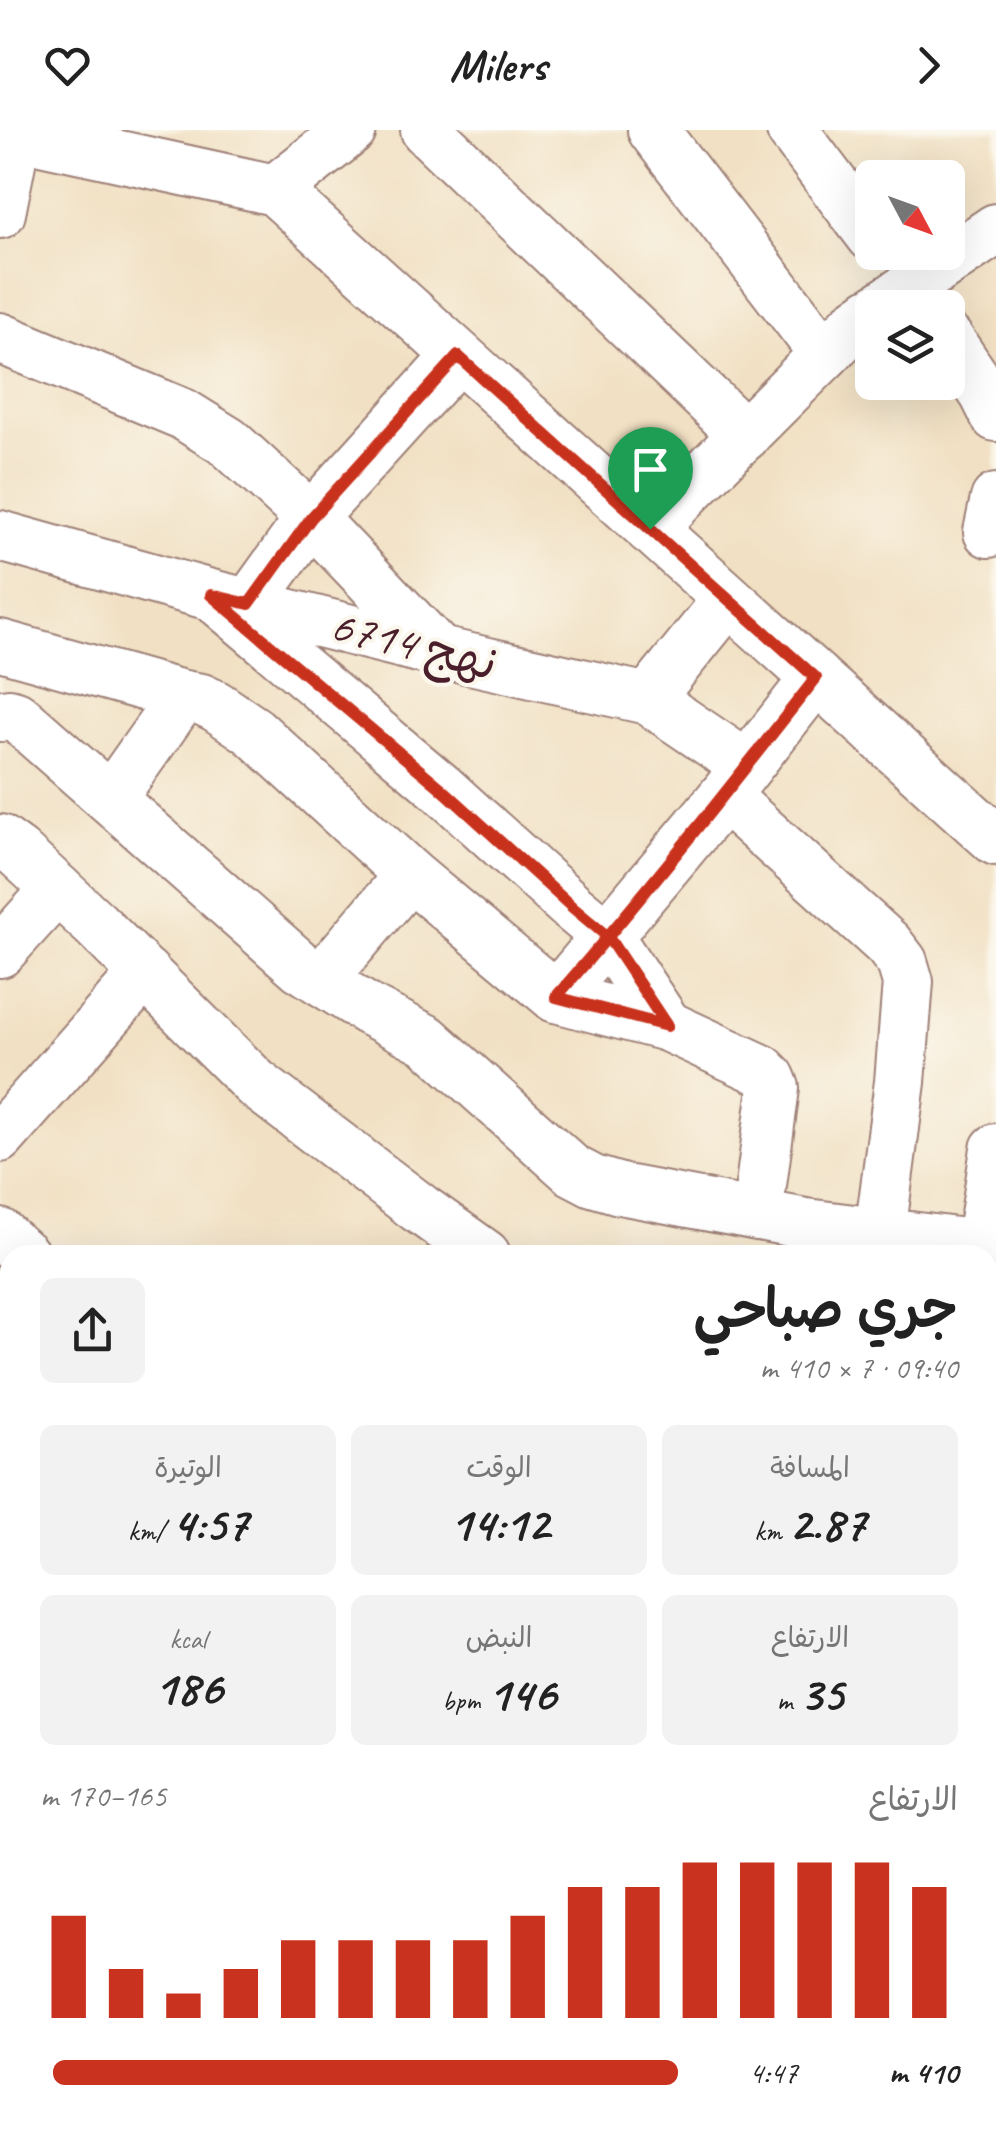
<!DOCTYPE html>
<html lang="ar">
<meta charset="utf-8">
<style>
body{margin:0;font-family:Caveat,"Playpen Sans Arabic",sans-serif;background:#f2f2f2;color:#222;direction:rtl;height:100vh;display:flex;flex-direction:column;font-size:38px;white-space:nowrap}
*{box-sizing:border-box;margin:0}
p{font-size:32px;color:#767676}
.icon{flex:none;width:55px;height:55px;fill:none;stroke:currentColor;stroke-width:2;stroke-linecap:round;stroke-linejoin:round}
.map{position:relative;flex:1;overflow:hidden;direction:ltr}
.drawer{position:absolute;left:0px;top:1115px;width:998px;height:885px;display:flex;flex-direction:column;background:#fff;border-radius:30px 30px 0 0;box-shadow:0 10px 40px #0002;direction:rtl}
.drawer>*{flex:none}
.needle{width:65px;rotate:131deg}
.tools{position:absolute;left:855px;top:30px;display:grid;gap:20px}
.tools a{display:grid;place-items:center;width:110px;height:110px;border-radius:15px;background:#fff;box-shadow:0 10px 40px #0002;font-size:50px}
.pin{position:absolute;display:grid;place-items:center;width:85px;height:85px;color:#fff;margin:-102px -42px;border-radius:50% 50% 50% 0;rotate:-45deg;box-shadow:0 0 10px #0007}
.pin .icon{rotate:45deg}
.round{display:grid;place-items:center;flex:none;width:105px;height:105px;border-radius:15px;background:#f2f2f2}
.head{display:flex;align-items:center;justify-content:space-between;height:170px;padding:0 40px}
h1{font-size:55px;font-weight:600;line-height:75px}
.stats{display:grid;grid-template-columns:repeat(3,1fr);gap:15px;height:170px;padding:10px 40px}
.stats div{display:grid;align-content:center;border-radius:15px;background:#f2f2f2;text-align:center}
.stats b{font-size:50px;font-weight:600}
.stats small{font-size:28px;font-weight:400}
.stats p{font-size:28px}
.chart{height:280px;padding:20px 40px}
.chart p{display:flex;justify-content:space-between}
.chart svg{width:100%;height:180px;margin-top:10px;stroke:#c8321e;stroke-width:6}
ul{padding:0 40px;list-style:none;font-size:32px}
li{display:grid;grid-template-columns:160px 120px 1fr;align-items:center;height:75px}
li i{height:25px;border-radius:12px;background:#c8321e}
header{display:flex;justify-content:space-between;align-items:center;height:130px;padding:0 40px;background:#fff;font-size:45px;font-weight:600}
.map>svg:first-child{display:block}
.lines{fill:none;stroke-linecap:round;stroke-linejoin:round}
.minor-casing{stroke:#9e8077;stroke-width:54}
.minor{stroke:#fff;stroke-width:50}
.route-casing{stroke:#fff;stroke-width:20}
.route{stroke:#c8321e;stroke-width:12}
.labels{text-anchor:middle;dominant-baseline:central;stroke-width:8;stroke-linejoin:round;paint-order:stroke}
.street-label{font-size:48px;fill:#4a1f2b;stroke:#fbf7ec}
</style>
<header><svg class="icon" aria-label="forward" viewBox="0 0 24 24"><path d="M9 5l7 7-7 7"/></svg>Milers<svg class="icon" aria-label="heart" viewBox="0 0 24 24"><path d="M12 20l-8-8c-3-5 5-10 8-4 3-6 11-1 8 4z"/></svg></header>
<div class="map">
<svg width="996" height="2000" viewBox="0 0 996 2000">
<rect width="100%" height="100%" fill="#fbf7ec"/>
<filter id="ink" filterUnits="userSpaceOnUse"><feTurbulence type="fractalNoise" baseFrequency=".01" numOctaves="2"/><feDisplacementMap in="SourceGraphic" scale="20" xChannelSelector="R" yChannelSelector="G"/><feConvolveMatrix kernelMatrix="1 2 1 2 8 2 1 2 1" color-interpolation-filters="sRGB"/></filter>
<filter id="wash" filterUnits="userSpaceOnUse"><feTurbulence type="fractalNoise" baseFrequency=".0048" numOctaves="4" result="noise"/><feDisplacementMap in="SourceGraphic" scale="40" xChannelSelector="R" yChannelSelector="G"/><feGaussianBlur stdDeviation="2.25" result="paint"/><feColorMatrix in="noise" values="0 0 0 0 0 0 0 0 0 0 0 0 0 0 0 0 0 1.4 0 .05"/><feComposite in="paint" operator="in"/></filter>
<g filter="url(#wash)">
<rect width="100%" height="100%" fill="#f1e0c3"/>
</g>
<g filter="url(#ink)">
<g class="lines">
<g class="minor-casing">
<g id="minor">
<path d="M0 0 275 60 996 710"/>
<path d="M426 0 745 305"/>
<path d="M653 0 825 224"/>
<path d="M792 0 872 106"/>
<path d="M275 60 351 0"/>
<path d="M0 83 16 3"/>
<path d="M879 178 996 99"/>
<path d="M0 208 183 284 228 312 311 388 439 522"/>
<path d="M948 209 985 264 996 286"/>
<path d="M650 399 854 195 872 182"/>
<path d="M989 402 996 369"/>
<path d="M0 406 211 465 439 522 648 569 728 470"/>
<path d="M219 471 441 658 572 777 608 807 667 896"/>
<path d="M249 474 311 388 458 226"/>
<path d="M0 515 183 566 201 569 216 576 253 601 410 745 556 867 667 896 762 940 770 948 774 958 757 1085"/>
<path d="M648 569 747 636"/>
<path d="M0 586 9 584 16 586 301 837 367 879 427 910 572 1040 593 1051 620 1059 806 1094 981 1116"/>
<path d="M724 666 888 814 902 832 908 852 900 952 880 1103"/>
<path d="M111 668 183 566"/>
<path d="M0 710 18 723 95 794 255 953 419 1078 485 1125"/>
<path d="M0 822 57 759"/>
<path d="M321 850 410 745"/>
<path d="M556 867 724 666 816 548"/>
<path d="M0 1007 145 843"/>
<path d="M0 1104 24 1125"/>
<path d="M980 1125 996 1019"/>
<path d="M988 1254 996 1256"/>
<path d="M988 1621 996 1636"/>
<path d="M0 1682 10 1683"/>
<path d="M988 1704 996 1698"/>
<path d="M988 1869 996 1871"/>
<path d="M0 1961 10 1964"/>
<path d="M85 1990 105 2000"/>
<path d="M390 1990 435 2000"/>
<path d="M655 2000 657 1990"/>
<path d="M794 2000 796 1990"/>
</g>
</g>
<use href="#minor" class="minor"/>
</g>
</g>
<g class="lines" filter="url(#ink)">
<g class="route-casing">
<path id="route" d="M650 399 458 226 311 388 249 474 211 465 441 658 572 777 608 807 667 896 556 867C646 764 731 656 816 548L650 399"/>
</g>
<use href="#route" class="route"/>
</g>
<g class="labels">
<g class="street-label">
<text transform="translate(414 514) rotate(14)">نهج 6714</text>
</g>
</g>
</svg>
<div class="tools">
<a><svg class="needle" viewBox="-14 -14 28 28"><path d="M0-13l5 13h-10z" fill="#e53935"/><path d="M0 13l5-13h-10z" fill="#767676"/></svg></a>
<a><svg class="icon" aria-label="layers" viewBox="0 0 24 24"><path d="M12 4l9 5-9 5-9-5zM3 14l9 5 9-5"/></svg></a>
</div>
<div class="pin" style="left:650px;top:399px;background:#1e9e55"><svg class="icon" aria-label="arrive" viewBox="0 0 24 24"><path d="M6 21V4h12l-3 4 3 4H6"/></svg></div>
<section class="drawer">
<div class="head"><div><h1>جري صباحي</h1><p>09:40 · 7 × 410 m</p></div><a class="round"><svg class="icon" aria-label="share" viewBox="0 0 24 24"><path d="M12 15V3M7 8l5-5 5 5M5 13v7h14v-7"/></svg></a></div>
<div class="stats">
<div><p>المسافة</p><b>2.87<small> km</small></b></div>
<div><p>الوقت</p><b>14:12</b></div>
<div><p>الوتيرة</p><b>4:57<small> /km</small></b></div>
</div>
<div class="stats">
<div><p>الارتفاع</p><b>35<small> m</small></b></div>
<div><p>النبض</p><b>146<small> bpm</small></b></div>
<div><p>kcal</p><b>186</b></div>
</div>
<div class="chart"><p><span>الارتفاع</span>165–170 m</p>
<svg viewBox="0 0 160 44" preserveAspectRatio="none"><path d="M5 44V19M15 44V32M25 44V38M35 44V32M45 44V25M55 44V25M65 44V25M75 44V25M85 44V19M95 44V12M105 44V12M115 44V6M125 44V6M135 44V6M145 44V6M155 44V12"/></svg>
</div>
<ul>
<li><b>410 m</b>4:47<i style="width:98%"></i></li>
</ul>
</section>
</div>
